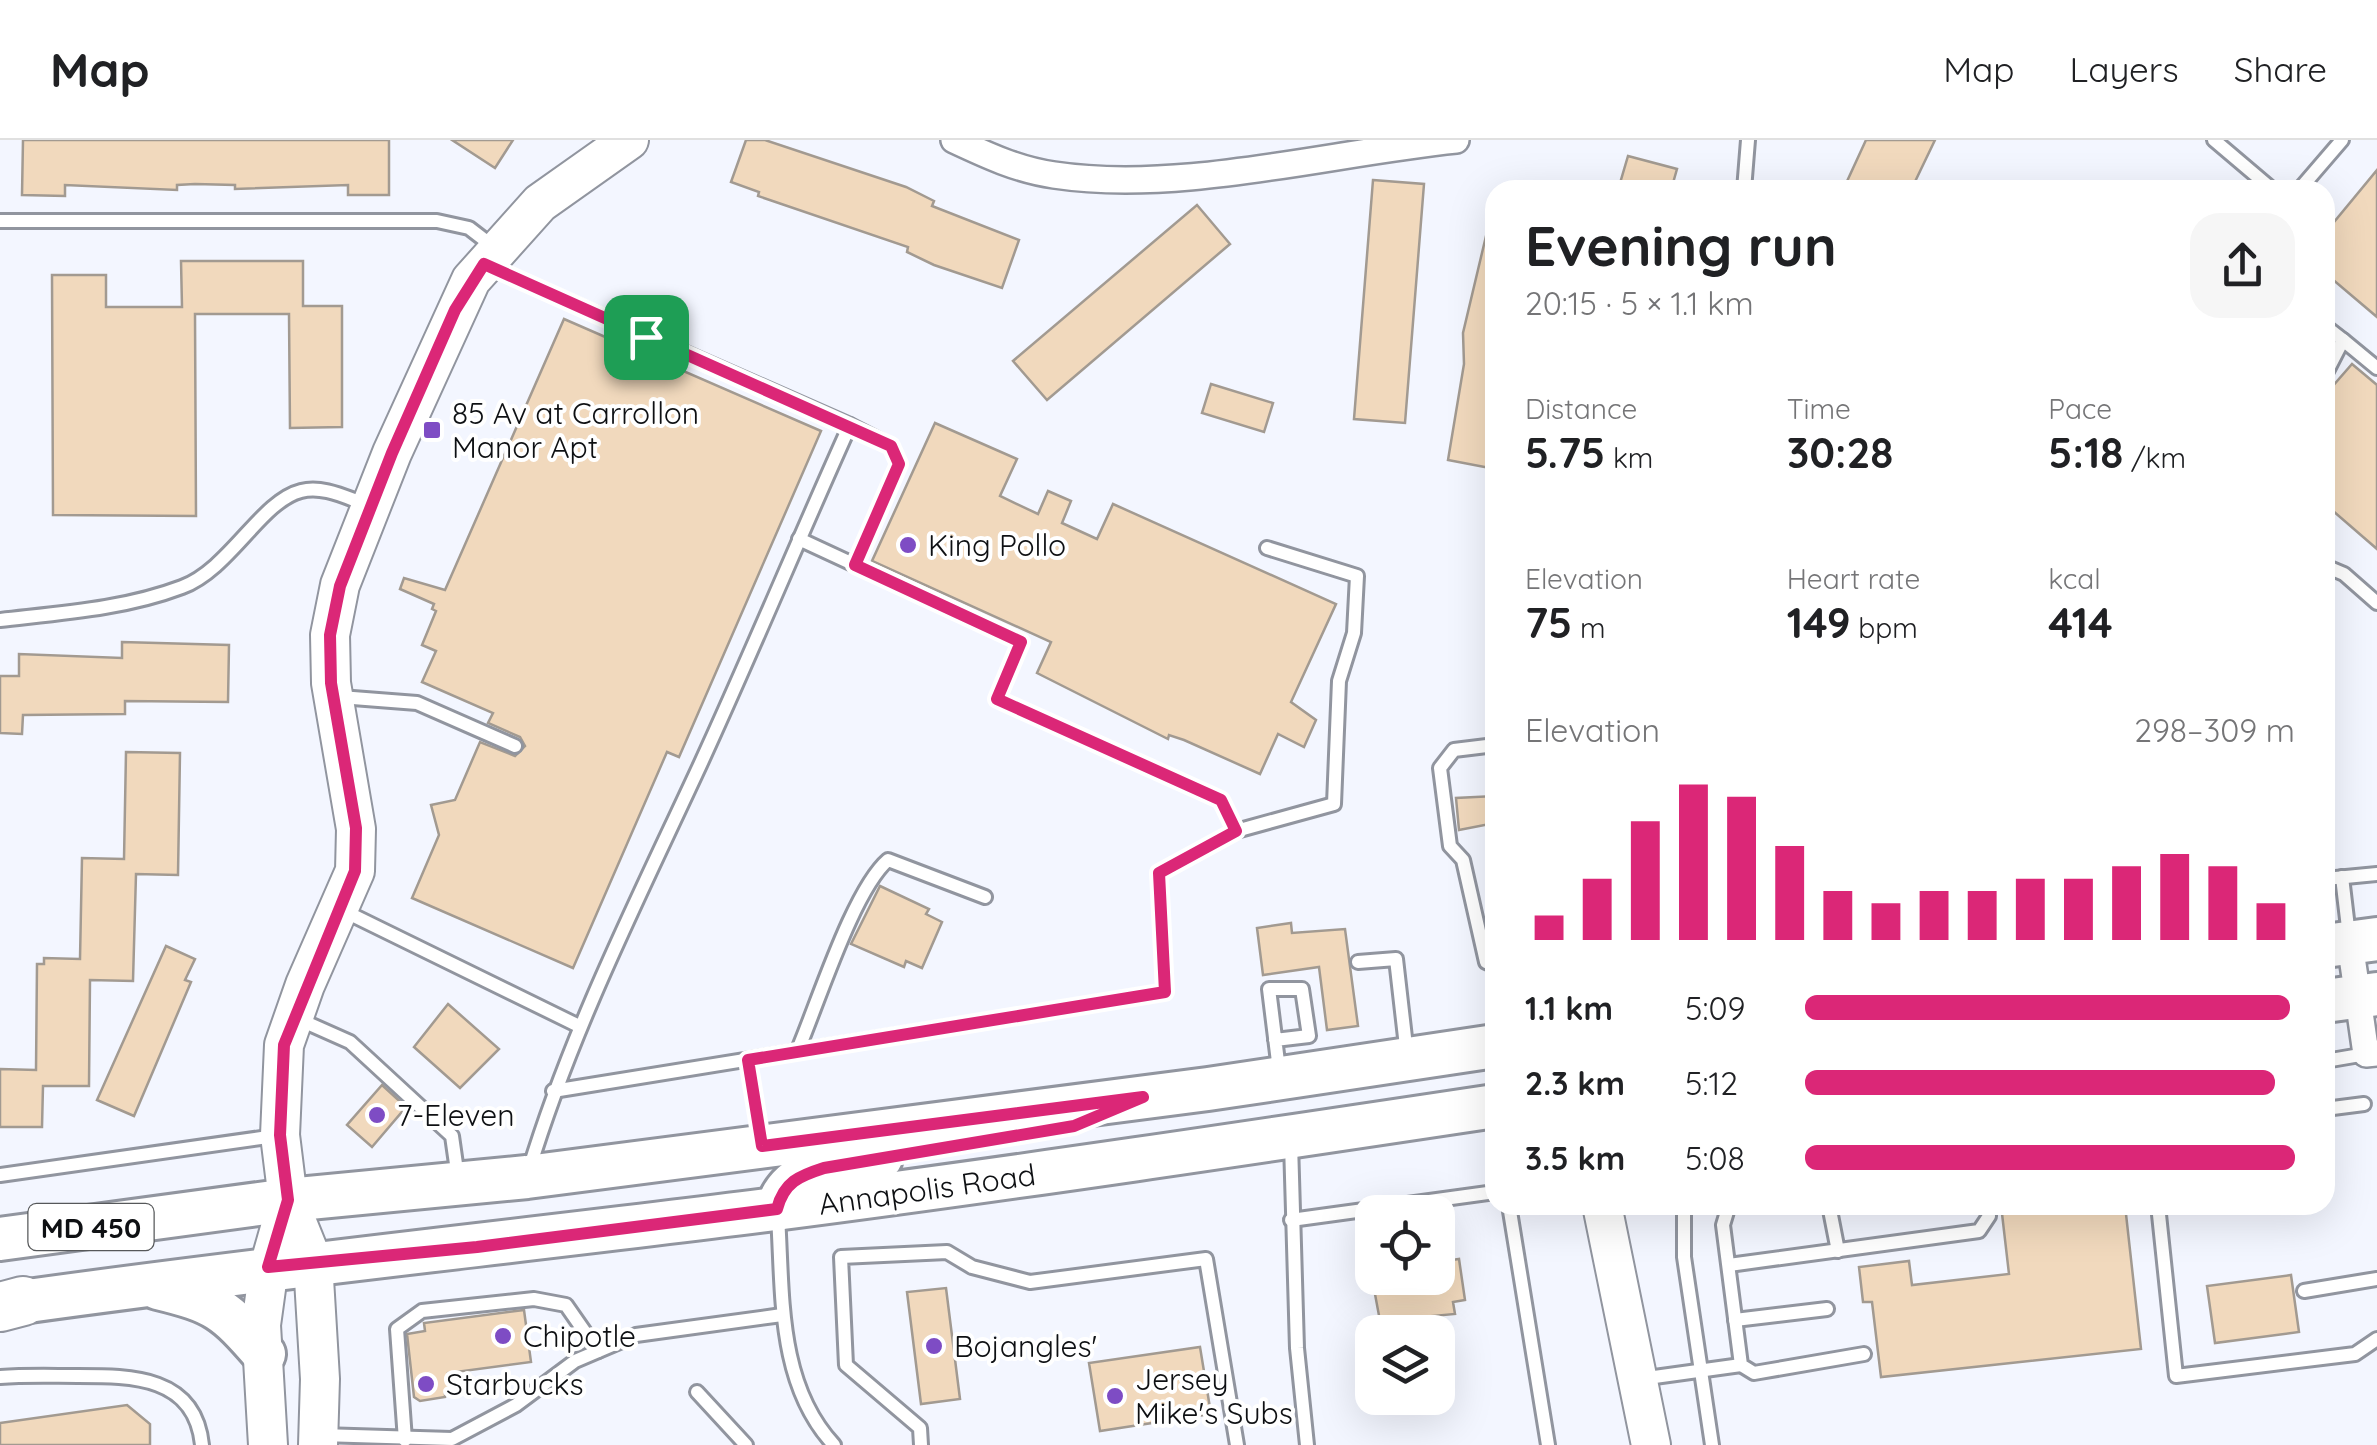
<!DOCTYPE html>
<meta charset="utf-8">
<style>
body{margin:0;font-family:Quicksand,sans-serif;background:#f6f6f6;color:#202124;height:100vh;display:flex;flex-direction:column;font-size:38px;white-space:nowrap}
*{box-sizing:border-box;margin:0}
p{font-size:32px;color:#757577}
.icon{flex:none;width:55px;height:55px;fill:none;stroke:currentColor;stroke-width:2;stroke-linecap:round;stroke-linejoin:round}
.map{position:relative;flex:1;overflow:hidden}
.drawer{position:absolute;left:1485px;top:40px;width:850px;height:1035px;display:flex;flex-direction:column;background:#fff;border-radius:30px;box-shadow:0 10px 40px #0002}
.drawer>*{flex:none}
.fabs{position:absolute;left:1355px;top:1055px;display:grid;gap:20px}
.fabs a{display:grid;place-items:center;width:100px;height:100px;border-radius:20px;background:#fff;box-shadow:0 10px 40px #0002;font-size:50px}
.pin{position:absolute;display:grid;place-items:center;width:85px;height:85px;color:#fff;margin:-42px;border-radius:20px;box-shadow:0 5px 15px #0006}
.round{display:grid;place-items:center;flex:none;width:105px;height:105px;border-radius:30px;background:#f6f6f6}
.headline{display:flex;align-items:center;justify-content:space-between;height:170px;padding:0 40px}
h1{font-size:55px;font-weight:800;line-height:75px}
.metrics{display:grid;grid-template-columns:repeat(3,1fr);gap:15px;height:170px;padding:10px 40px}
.metrics div{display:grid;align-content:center}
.metrics b{font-size:42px;font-weight:800}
.metrics small{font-size:28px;font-weight:400}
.metrics p{font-size:28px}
.chart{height:280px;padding:20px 40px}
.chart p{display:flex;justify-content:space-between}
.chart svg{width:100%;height:180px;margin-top:10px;stroke:#db2777;stroke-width:6}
ul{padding:0 40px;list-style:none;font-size:32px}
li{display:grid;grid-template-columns:160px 120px 1fr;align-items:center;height:75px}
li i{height:25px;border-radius:12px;background:#db2777}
header{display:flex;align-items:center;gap:60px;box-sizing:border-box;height:140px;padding:0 50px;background:#fff;border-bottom:2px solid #e0e0e0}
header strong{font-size:48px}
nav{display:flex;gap:55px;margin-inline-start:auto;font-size:35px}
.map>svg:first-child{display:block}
.building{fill:#f1d9bd;stroke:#a29a91;stroke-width:2.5}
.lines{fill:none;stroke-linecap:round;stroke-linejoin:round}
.lane-casing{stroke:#91959f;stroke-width:18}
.street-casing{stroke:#91959f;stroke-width:30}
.secondary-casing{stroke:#91959f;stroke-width:42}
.primary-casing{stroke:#91959f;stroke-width:48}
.highway-casing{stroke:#91959f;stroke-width:52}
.lane{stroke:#fff;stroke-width:12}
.street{stroke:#fff;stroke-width:25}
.secondary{stroke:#fff;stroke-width:38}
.primary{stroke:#fff;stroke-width:42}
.highway{stroke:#fff;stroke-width:48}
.route-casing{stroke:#fff;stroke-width:20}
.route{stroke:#db2777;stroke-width:12}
.poi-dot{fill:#7e4cc4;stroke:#fff;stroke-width:4}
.labels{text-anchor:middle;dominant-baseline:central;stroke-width:8;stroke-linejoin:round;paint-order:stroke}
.shield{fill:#fff;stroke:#56585a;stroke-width:2.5}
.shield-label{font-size:28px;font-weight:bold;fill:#0e1013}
.poi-label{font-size:30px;fill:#0e1013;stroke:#fff;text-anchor:start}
.street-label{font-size:30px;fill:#0e1013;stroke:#fff}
</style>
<header>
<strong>Map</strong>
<nav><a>Map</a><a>Layers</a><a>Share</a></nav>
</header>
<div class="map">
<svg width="2377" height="1305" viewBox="0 0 2377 1305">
<rect width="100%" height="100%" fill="#f3f6ff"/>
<g class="building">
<path d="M23 0H389V55H348V45L235 49V45L195 44 177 45V50L65 45V56L22 55Z"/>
<path d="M452 0H513L495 28Z"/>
<path d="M746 0H765L906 47 934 61 932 66 1019 100 1002 148 934 125 907 112 908 107 758 56 759 52 731 42Z"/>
<path d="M1866 0H1935L1911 50H1843Z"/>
<path d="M1628 16 1677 29 1671 50H1618Z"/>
<path d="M2377 30V177L2325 133V93Z"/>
<path d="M1373 40 1424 44 1405 283 1354 279Z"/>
<path d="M1197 65 1230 104 1047 260 1013 221Z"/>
<path d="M1486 96 1495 97V329L1448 320 1464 224 1463 193Z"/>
<path d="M181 121H303V166H342V287L290 288 289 174H195L196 376 53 375 52 135H106V167H182Z"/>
<path d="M564 179 821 291 679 617 667 612 573 828 412 758 439 695 431 665 455 660 480 602 515 616 525 606 520 597 488 583 493 573 422 542 436 511 422 505 436 471 432 469 434 464 400 449 404 438 445 450Z"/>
<path d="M2352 224 2377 245V409L2325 364V255Z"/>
<path d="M1211 244 1273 263 1264 292 1202 273Z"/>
<path d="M935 283 1017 319 1000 356 1038 374 1048 351 1071 361 1062 383 1097 399 1113 364 1336 464 1291 562 1316 580 1304 607 1278 594 1260 634 1184 600 1169 595 1168 599 1037 533 1051 502 872 421Z"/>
<path d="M122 502 229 505 228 562 125 561V574L23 575 22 594 0 593V536H19V514L122 518Z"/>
<path d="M126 612 180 613 178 735 136 734 133 841 90 840 89 946H43L42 987H0V929L36 930 37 824H44V818L80 819 82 718 124 719Z"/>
<path d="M1495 656V683L1459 690 1456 658Z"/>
<path d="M880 746 929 769 926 774 942 782 922 828 906 821 904 827 851 804Z"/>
<path d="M1291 783 1292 793 1345 789 1358 886 1327 890 1319 827 1263 835 1257 788Z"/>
<path d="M166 806 195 819 185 840 191 842 134 976 97 960Z"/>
<path d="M448 864 499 909 460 948 414 907Z"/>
<path d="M382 945 406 967 372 1007 347 985Z"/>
<path d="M2001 1065H2125L2141 1209 1881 1237 1872 1162H1863L1859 1127 1909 1121 1912 1145 2009 1134Z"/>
<path d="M1459 1119 1465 1160 1453 1162 1455 1174 1380 1181 1372 1138H1438V1122Z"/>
<path d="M2291 1135 2299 1192 2215 1203 2207 1146Z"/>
<path d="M946 1148 960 1259 921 1264 907 1152Z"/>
<path d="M524 1170 531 1222 448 1233 450 1251 445 1252V1257L420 1261 414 1257 407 1194 425 1191 424 1183Z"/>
<path d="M1200 1207 1211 1274 1100 1291 1089 1223Z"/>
<path d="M127 1265 150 1284V1305H0V1283Z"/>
</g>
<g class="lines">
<g class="lane-casing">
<g id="lane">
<path d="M2214 0 2273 50"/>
<path d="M1744 50 1748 0"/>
<path d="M2299 50 2342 0"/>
<path d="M0 81H437L469 88 495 108"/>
<path d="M490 127 850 285C799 398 752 512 700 625 638 759 572 889 529 1030"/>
<path d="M2325 186 2343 200 2325 235"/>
<path d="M2343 200 2377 228"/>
<path d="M850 285 891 306 899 324 855 425"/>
<path d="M799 399 1021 502 997 559 1221 660 1236 691"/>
<path d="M2325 426 2344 434 2377 463"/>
<path d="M0 480C61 473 124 469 182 447 230 429 261 361 301 351 323 345 347 358 368 365"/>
<path d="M340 557 417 563 515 606"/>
<path d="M1495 605 1454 610 1440 628 1450 706 1463 720 1486 822 1495 826"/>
<path d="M2342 737 2349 796"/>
<path d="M2325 739 2377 734"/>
<path d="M344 771 579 886"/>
<path d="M1358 822 1396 819 1407 915"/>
<path d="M296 878 350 902 452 996 458 1038"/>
<path d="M1275 900 1309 896 1302 849H1269L1279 930"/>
<path d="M797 912C817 866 853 750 888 720L985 757"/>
<path d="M748 920 761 1001"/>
<path d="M2325 921 2366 914"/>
<path d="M553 951 1165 852 1159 733 1236 691 1334 664 1339 541 1354 493 1357 436 1267 408"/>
<path d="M2325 969 2364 964"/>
<path d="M1291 1003 1297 1208 1307 1305"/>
<path d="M0 1035 275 996"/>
<path d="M1509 1065 1548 1305"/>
<path d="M1684 1065V1117L1712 1305"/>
<path d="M1729 1065 1723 1085 1741 1225 1754 1233 1864 1214"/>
<path d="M1829 1065 1838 1111"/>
<path d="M2158 1065 2176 1236 2355 1214 2377 1199"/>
<path d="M778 1076C783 1154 777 1244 834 1305"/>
<path d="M1291 1080 1495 1052"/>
<path d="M1729 1125 1979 1091 1989 1076 1987 1065"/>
<path d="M2304 1151 2377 1139"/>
<path d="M1735 1180 1827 1169"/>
<path d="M0 1237C26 1235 52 1236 78 1236 132 1236 195 1236 202 1305"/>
<path d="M1640 1239 1741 1225"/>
<path d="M697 1252 746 1305"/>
<path d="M321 1295 452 1299 516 1265 575 1221 636 1195 782 1175"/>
<path d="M405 1300 397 1189 422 1171 534 1159 566 1165 598 1211"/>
<path d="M921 1305 920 1288 846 1225 841 1117 947 1112 972 1127 1030 1142 1206 1119 1237 1305"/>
</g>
</g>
<g class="street-casing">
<g id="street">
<path d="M954 0C986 15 1018 30 1054 35 1180 54 1329 13 1456 0"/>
<path d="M2350 803 2366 914 2377 913"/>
</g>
</g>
<g class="secondary-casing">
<g id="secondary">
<path d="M1602 1065 1651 1305"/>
<path d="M268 1305 261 1185 269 1127 288 1060"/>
<path d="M318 1305 320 1239 313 1122 288 1060 280 995 284 905 305 845 355 731 356 689 331 543 330 495 340 445 392 313 471 140 540 63 629 0"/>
</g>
</g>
<g class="primary-casing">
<g id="primary">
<path d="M2325 806 2377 799"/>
<path d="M2325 861 2377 854"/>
<path d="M777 1069C789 1024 842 1025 881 1018"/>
<path d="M0 1099 288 1060 527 1037 1208 949 1495 906"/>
<path d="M158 1148C216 1162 225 1169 264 1214"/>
<path d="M0 1165C258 1128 516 1102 775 1069 1015 1038 1255 1002 1495 966"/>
</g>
</g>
<g class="highway-casing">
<path id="highway" d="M0 1167 23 1161"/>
</g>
<use href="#lane" class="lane"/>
<use href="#street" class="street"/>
<use href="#secondary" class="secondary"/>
<use href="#primary" class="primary"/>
<use href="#highway" class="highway"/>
</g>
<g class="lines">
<g class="route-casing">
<path id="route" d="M484 124 891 306 899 324 855 425 1021 502 997 559 1221 660 1236 691 1159 733 1165 852 748 920 762 1006 1143 957 1074 986 824 1028C799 1036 784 1042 777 1069L477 1107 268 1127 288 1060 280 995 284 905 355 731 356 688 331 543 330 495 340 446 392 313 455 170Z"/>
</g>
<use href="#route" class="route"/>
</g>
<g class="poi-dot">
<rect x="422" y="280" width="20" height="20" rx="5"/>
<circle cx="908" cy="405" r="10"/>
<circle cx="377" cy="975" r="10"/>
<circle cx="503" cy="1196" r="10"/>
<circle cx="934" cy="1206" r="10"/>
<circle cx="426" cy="1244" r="10"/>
<circle cx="1115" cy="1256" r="10"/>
</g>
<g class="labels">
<rect class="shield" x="28.5" y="1064" width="125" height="46" rx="8"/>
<g class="shield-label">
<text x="91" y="1087">MD 450</text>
</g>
<g class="poi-label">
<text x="452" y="273">85 Av at Carrollon<tspan x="452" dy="34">Manor Apt</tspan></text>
<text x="928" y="405">King Pollo</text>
<text x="397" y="975">7-Eleven</text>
<text x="523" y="1196">Chipotle</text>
<text x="954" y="1206">Bojangles'</text>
<text x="1135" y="1239">Jersey<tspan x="1135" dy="34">Mike's Subs</tspan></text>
<text x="446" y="1244">Starbucks</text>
</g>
<g class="street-label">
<text transform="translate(927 1049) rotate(-8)">Annapolis Road</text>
</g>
</g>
</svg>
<div class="fabs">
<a><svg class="icon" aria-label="locate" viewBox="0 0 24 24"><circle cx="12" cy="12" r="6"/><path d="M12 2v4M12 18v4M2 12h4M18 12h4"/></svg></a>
<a><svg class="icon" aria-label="layers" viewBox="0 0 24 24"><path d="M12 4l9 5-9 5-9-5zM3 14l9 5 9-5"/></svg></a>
</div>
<div class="pin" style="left:646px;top:197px;background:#1e9e55"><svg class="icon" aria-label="arrive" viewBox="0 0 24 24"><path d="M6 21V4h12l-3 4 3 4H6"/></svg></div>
<section class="drawer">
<div class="headline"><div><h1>Evening run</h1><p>20:15 · 5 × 1.1 km</p></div><a class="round"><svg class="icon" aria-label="share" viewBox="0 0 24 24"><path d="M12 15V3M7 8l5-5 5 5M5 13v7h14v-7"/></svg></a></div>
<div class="metrics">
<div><p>Distance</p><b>5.75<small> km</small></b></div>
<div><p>Time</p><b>30:28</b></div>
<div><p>Pace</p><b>5:18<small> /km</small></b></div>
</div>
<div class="metrics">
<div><p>Elevation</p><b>75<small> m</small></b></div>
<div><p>Heart rate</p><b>149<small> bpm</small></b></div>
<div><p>kcal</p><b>414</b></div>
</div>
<div class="chart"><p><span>Elevation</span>298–309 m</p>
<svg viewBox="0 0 160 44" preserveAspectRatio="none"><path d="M5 44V38M15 44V29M25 44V15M35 44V6M45 44V9M55 44V21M65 44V32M75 44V35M85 44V32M95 44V32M105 44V29M115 44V29M125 44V26M135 44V23M145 44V26M155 44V35"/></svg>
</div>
<ul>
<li><b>1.1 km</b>5:09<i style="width:99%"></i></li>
<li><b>2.3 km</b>5:12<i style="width:96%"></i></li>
<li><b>3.5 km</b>5:08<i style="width:100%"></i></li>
</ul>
</section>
</div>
